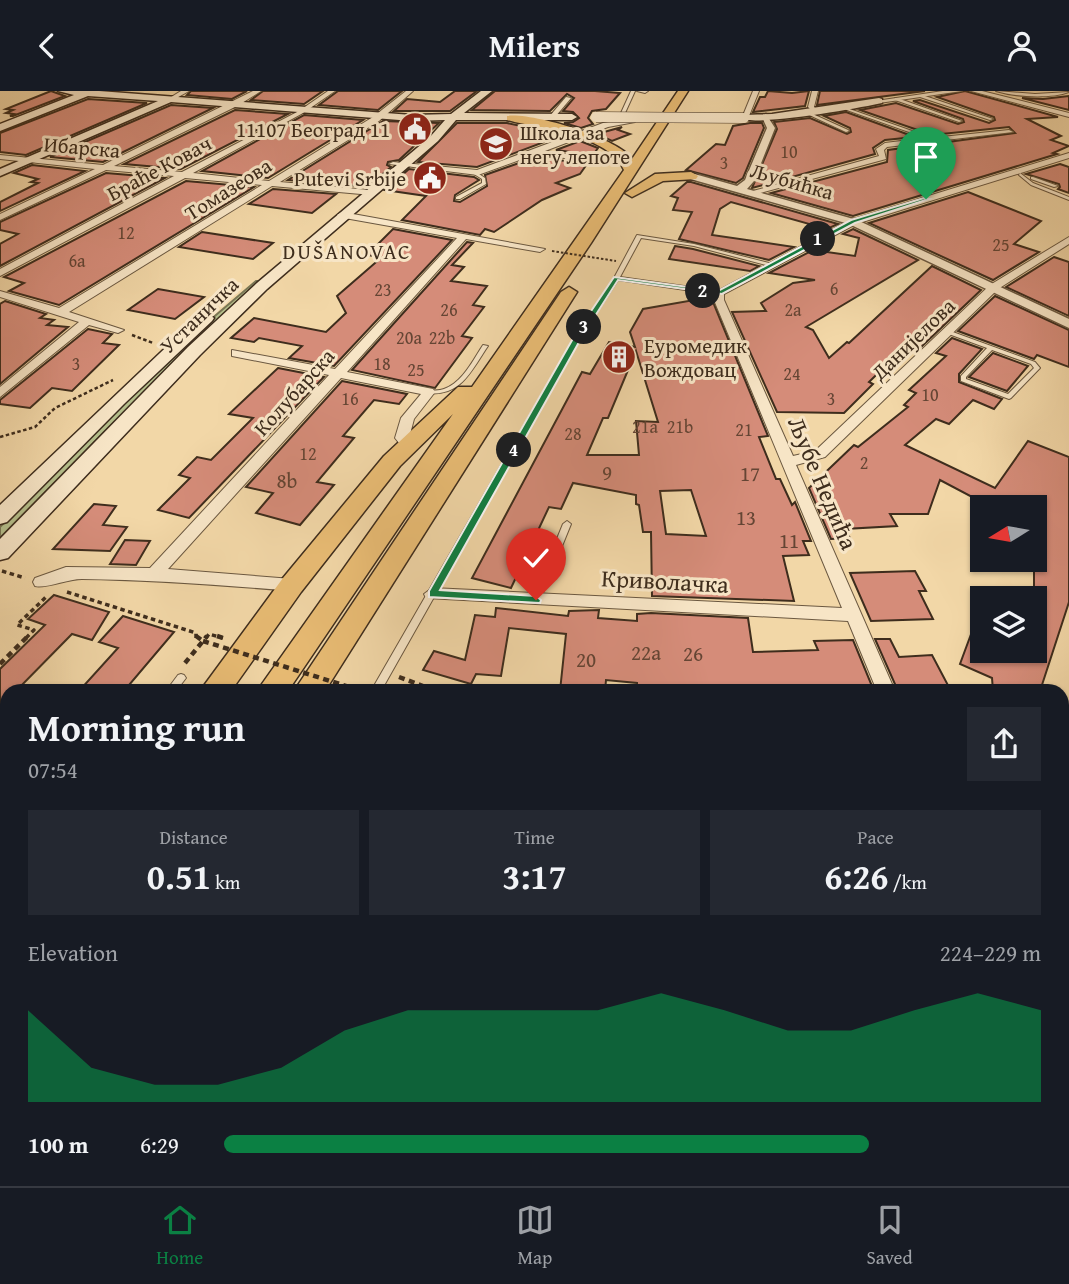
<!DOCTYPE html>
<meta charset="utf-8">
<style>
body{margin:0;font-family:"Gentium Book Plus",serif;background:#242831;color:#f1f3f6;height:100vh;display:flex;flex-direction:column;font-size:26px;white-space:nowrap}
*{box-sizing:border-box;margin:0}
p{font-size:23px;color:#9ea1a6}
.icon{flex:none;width:38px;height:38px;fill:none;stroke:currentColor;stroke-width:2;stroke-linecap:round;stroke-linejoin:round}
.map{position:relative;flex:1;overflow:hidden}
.sheet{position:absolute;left:0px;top:593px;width:1069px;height:502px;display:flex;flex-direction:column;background:#171b24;border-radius:21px 21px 0 0;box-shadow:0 2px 5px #0004}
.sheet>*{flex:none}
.needle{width:46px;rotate:259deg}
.buttons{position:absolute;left:970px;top:404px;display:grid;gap:14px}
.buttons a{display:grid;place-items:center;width:77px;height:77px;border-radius:0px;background:#171b24;box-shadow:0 2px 5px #0004;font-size:35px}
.pin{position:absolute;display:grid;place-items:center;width:60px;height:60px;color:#fff;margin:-72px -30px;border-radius:50% 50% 50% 0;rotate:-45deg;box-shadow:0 0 7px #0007}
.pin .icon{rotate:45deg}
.km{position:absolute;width:35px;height:35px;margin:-18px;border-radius:50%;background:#222;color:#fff;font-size:19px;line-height:35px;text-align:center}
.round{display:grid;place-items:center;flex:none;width:74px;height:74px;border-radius:0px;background:#242831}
.summary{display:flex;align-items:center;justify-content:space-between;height:119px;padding:0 28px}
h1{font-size:38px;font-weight:700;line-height:52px}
.figures{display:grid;grid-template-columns:repeat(3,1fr);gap:10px;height:119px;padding:7px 28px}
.figures div{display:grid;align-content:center;border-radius:0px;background:#242831;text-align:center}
.figures b{font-size:35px;font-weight:700}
.figures small{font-size:19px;font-weight:400}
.figures p{font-size:19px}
.chart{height:196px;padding:14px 28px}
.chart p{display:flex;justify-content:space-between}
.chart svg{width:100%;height:126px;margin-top:7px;fill:#0b8043;opacity:.7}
ul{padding:0 28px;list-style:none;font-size:23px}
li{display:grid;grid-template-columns:112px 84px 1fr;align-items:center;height:52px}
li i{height:18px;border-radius:9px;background:#0b8043}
header{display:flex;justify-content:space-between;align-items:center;height:91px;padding:0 28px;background:#171b24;font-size:32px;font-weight:700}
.menu{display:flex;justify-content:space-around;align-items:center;height:98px;border-top:2px solid #363941;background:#171b24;font-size:19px;color:#9ea1a6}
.menu a{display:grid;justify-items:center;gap:4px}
.menu .active{color:#0b8043}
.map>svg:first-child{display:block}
.green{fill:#b5bf8c;stroke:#7a7654;stroke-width:2}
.building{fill:#d58c79;stroke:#3e2d1d;stroke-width:2;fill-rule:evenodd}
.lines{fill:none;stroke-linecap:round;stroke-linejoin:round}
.service-casing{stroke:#6b5840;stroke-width:2}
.minor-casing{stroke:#6b5840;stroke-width:2}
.tertiary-casing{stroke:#6b5840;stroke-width:3}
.secondary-casing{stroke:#3e2d1d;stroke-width:3}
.trunk-casing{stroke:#3e2d1d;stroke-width:3}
.path-far2{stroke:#3e2d1d;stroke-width:2.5;stroke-dasharray:3.5 2.5;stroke-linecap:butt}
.path-far1{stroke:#3e2d1d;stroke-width:3.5;stroke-dasharray:4.5 3.5;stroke-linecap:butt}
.path{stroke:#3e2d1d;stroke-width:4.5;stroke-dasharray:6 4.5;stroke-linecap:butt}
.service{fill:#f7e5c6;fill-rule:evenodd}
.minor{fill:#f7e5c6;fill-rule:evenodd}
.tertiary{fill:#f7e5c6;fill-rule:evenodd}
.secondary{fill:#f7e5c6;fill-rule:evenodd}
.trunk{fill:#e9bc74;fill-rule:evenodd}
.secondary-bridge-casing{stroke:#3e2d1d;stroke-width:11;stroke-linecap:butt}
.path-bridge-far1{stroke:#3e2d1d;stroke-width:2;stroke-dasharray:2.5 2;stroke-linecap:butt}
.path-bridge{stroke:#3e2d1d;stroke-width:4.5;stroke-dasharray:6 4.5;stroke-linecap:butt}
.secondary-bridge{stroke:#f7e5c6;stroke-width:10}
.route{fill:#0b8043;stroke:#fff;stroke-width:2}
.labels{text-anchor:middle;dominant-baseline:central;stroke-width:6;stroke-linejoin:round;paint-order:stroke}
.far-number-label{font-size:18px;fill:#644534}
.far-poi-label{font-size:21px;fill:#3e2d1d;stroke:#f7e5c6;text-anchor:end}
.far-street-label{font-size:21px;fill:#3e2d1d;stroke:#f7e5c6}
.far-neighbourhood-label{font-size:21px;letter-spacing:2px;fill:#3e2d1d;stroke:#f7e5c6}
.number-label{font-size:21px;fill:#644534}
.street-label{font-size:24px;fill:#3e2d1d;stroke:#f7e5c6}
</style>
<header><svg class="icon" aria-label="back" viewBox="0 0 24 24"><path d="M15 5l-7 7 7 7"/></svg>Milers<svg class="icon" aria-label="person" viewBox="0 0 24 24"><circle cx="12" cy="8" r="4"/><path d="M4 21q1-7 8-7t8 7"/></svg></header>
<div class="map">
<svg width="1069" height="1095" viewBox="0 0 1069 1095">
<rect width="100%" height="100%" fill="#f2d7a7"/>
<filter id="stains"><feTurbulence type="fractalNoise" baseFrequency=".00286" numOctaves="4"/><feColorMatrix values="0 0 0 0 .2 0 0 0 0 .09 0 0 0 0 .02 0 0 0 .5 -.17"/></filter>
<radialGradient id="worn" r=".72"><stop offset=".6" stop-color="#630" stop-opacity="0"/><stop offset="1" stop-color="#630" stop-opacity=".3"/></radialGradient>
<path class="green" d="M256 190H259L105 340 0 447V436L196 241Z"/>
<g class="building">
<path d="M51 0 65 5 13 25H10L14 23 6 22 13 19 6 18Z"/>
<path d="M191 0H247L232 8 187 4Z"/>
<path d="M263 0H323L304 13 251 9Z"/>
<path d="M338 0H402L378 19 319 14Z"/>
<path d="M455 0H477L450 20H394L407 8 440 11Z"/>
<path d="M495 0H595L620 2 606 18 592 20 588 27 593 33 581 37 564 32 573 31 579 27 573 21 563 20 574 7 567 3 550 20 472 19Z"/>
<path d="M768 0 792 2 809 0 805 15 753 21 760 6H765Z"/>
<path d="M820 0H925L817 14Z"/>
<path d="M965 0 1058 26 1027 28 1061 45 1051 49 1069 55 1053 62 1057 63 853 125 771 102 887 71 888 59 1015 42 1009 36 932 44 860 19 896 12 958 33 964 31 963 28 913 10 920 9 989 32 995 29 994 26 937 6Z"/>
<path d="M1069 5V19L1022 7 1043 8Z"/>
<path d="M88 8 147 12 26 64 0 61V42Z"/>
<path d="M171 14 213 17 103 71 50 66Z"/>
<path d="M235 19 288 23 181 78 124 73Z"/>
<path d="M846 21 915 46 885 49 873 57 875 63 752 97 777 38 774 31 810 27 847 43 851 41 850 37 824 25Z"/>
<path d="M304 24 363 29 268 87 202 80Z"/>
<path d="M383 30 439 32 399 69 388 71 387 74 391 76 367 96 288 89Z"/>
<path d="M457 32H507L563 44 477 76 418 71Z"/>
<path d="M750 32H762L764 37 743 87 736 92 686 79 716 53 725 54 733 35Z"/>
<path d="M622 36 618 39 630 43 612 50 597 43Z"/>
<path d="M580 50 598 57 593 64 556 59Z"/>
<path d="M536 66 587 73 580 83 556 92 570 97 542 109 494 141 485 138 480 144 402 129 426 105 385 99 409 78 474 86 479 89 455 104 454 110 460 111 487 95 485 84Z"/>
<path d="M1060 73 1069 76V102L1058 98 1060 96 1059 93 1026 83Z"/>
<path d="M32 74 85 80 0 120V111L38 92 31 91 38 88 14 82Z"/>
<path d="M106 82 165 87 0 175V153L18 143 0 139V131Z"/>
<path d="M186 90 254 96 59 214 9 200 24 192 4 186Z"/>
<path d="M687 91H691L838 133 827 138 731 111 720 118 712 144 794 156 769 169 679 148 692 121 673 119 678 107 671 105Z"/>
<path d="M273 98 336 103 312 122 249 113Z"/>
<path d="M968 101 1041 130 1014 153 1039 161 993 189 869 132Z"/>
<path d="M393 138 452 149 334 275 289 267 302 255 259 247 254 251 231 247 254 227 326 241 346 222 337 205 382 166 367 164Z"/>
<path d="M853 138 918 169 806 236 813 239 829 267 847 251 849 252 932 175 981 199 921 256 909 252 869 291 873 293 844 322 777 321 732 221 766 220 761 212 793 192 815 189 769 182 813 159 855 165 859 147 843 143Z"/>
<path d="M202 141 273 152 253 168 179 156Z"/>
<path d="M467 151 473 152 452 174 464 176 451 190 487 195 473 214 484 216 462 245 472 247 435 297 352 279Z"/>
<path d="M675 155 693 158 759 175 750 180 669 168Z"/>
<path d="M1054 166 1069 171V225L1006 196Z"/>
<path d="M158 198 204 206 175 228 128 219Z"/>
<path d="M995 205 1069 239V276L1037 264 1034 268 958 240Z"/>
<path d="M711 206 768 345 759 346 776 388H780L792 414 795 411 811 450H803L809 464 783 465 794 510 652 505 651 441H643L639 414 636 413V404L573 392 561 418 549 416 511 497 472 487 582 281 590 283 609 251 635 256 630 241 643 218ZM636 260 658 331 636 330 639 364H587L603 327H608ZM691 399 706 445 666 443 660 400Z"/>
<path d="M5 210 46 223 40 227 54 229 47 234 68 236 0 293V213Z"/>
<path d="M88 238 112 243 103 252 119 254 72 300 52 297 30 317 0 313V309Z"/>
<path d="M952 247 982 258 959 283V291L1002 308 994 318 973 309 949 333 936 328 905 354 995 397 1028 350 1069 366V511L1040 600H993L992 587 960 573 980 519 982 560H1034V416H991L940 389 928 423H890L897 435 845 438 850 447 831 448 809 397 854 354 858 356 908 316 904 314 916 302 909 299 946 265 936 262Z"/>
<path d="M993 262 1028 275 1007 300 969 286Z"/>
<path d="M278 277 324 286 189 427 158 419 190 387 179 384 197 366 211 369 253 327 229 323Z"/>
<path d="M342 290 407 303 399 313 374 309 343 345 354 347 317 391 334 394 300 434 256 422 273 402 246 396Z"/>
<path d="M94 413 116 415 103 434 127 436 110 460 53 458Z"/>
<path d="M125 449 150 450 136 474 110 473Z"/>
<path d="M915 480 926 500H919L933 528 871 530 850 482Z"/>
<path d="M54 504 109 521 92 549 72 543 16 600H7V610L0 617V578L45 534 28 528Z"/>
<path d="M496 517 568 525 569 520 599 519 598 527 637 530V523L651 522 748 527 753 561 818 559 814 550 853 549 874 600H673L637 597V592L606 589 605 600H560L566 543 509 537 501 585 476 583 471 593 423 579 434 560 465 569 475 524 495 526Z"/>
<path d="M123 525 174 541 124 600H79L118 557 99 551Z"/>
<path d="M875 548H890L899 566 932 564 951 600H898Z"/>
</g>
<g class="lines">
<g class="service-casing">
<g id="service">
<path d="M631 0H635L625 22 626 30 623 31 621 22Z"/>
<path d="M996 0 1035 3 1069 1C1051 8 1015 6 996 0Z"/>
<path d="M920 4H922L993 28 990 29 920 6Z"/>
<path d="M895 7H897L962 30 959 31 895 9Z"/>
<path d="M806 20 848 39 849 40 846 41 805 22Z"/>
<path d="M474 81H476L485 87 486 93 460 108H456V106L482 92V88L474 83Z"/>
<path d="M1020 82 1033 92 1069 106V109L1031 94 1019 84Z"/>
<path d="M1031 86H1033L1058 95 1054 96 1031 88Z"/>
<path d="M637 144 694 153 773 173 770 175 694 155 641 147 620 186 719 200 722 202 719 204 618 189 582 244 381 600H371L576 244 614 187Z"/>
<path d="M946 240H950L1035 271 1040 277 1011 307 1009 308 961 290V285L987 257 946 242ZM992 259 1031 273 1034 277 1008 303 966 288V286Z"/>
<path d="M483 254 488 255C471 280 461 306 427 302V300C433 299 439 300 444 298 463 291 473 269 483 254Z"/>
<path d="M567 430 571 433 540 509 539 511H533L532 509 563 433Z"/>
<path d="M181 583 184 584 186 587 176 600H166L178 584Z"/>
<path d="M0 762 7 765V775L0 772Z"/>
<path d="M7 801C7 810 9 818 0 822 0 813 0 805 7 801Z"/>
<path d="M235 1088H249L248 1095H234Z"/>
</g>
</g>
<g class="minor-casing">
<g id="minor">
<path d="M181 0H189L173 9 168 8Z"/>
<path d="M253 0H261L237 15 114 75 182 81 299 20 328 0H335L303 22 193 82 269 90 373 26 406 0H413L379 30 280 91 369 99 372 104 272 95 69 221 124 239 118 242 89 234 0 306V296L79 231 0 206V200L59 217 262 94 185 87 0 185V178L174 85 106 79 0 129V123L95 78 0 68V64L103 74Z"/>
<path d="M637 0H648L645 2Z"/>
<path d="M753 0H759L749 25 742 27Z"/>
<path d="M812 0H818L814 16 818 20 814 22 808 16Z"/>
<path d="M943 0H962L879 12 876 10Z"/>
<path d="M971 0H982L1069 22V26Z"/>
<path d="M566 6 571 7 555 26H549Z"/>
<path d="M841 15 932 47 1009 39 1013 41 887 56 884 59 886 68 753 104V100L879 65 876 58 885 52 926 47 841 17Z"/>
<path d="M632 27 635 31 608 36 545 60 603 68 600 72 536 63 478 84 389 73 393 71 477 79 603 32Z"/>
<path d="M1069 62V67L856 133 724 203V209L793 365 815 360 990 194 1069 146V153L998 198 825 366 796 374 895 600H877L848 530 426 507 424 503 432 497 842 517 714 209V202L850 129Z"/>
<path d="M342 121 545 158 540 161 466 148 347 281 433 298 435 301 414 328 409 347 415 354 413 357H403L395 347 401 327 421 303 341 287 168 478 292 488 298 490 300 494 298 498 292 500C222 494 152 489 82 488 67 488 45 498 35 495L33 491 35 487 66 476 150 477 329 284 232 265V259L335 278 457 147 339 126 337 124Z"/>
<path d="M1062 747 1069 749V771L1062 768Z"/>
<path d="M83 1088H112L109 1095H80Z"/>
<path d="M123 1088H158L161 1095H126Z"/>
</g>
</g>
<g class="tertiary-casing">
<g id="tertiary">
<path d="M766 23 775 37 754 90 747 98 857 129 1069 228V237L849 133 687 87 686 85 691 82 737 95 745 89 767 37 762 26Z"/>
<path d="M1069 624V664L1062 666V626Z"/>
<rect x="935" y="1088" width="34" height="7"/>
</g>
</g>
<g class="secondary-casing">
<g id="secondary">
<path d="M58 0H99L412 24 451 23 481 0H492L464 22 572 23 577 26 572 29H456L438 50 267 198 200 264 8 467 0 469V448L188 256 257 192 430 46 445 29 412 30 171 11 0 85V78L158 10 88 5 0 40V33L74 4Z"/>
<path d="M879 7 882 8V12C860 17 753 36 739 27L744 24 772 23Z"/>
<path d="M206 222 214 227 212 230 124 313 7 431 0 433V414L200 224Z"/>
</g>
</g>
<g class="trunk-casing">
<g id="trunk">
<path d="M678 0H688L591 152 288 600H257L453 323 400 375 301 501 231 600H200L283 487 384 365 458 296H472L624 79C609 44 541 38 507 29V25C531 21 618 47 632 68Z"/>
<path d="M691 81 698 85 696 88 663 90 632 106 625 102 655 83Z"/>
<path d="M569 196 577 201 325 600H294L561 201Z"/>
<path d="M7 857V901L0 904V860Z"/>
<path d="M7 964V1013L0 1016V967Z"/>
<path d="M7 1047V1088H20L16 1095H0V1050Z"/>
</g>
</g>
<g class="path-far2">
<path d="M132 244 153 252"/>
<path d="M0 346 35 336 55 317 113 289"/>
</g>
<g class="path-far1">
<path d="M2 480 25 487"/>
<path d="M67 501 196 542V547"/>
<path d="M26 547 34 539 17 534 46 506"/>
<path d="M206 547 209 543 223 547"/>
</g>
<g class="path">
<path d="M196 545 203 550"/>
<path d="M217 545 226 548"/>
<path d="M185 572 207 545"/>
<path d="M0 573 28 545"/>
<path d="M399 586 436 600"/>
</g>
<use href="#service" class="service"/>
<use href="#minor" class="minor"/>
<use href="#tertiary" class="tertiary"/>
<use href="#secondary" class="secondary"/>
<use href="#trunk" class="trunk"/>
<g class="secondary-bridge-casing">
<path id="secondary-bridge" d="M596 26 744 27"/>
</g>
<path class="path-bridge-far1" d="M552 160 616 170"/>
<path class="path-bridge" d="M203 550 362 600"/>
<use href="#secondary-bridge" class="secondary-bridge"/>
</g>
<path class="route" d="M924 107 929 108 855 132 722 203 618 189 583 244 440 499 536 505 541 509 540 512 429 506V500L575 244 614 186 718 200 851 129Z"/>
<defs>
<g id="civic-disc" transform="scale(1.75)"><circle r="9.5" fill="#8f2418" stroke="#f7e5c6"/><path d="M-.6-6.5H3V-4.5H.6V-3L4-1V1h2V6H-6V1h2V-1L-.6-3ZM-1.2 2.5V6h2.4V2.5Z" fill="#fff"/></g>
<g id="school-disc" transform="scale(1.75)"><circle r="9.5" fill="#8f2418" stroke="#f7e5c6"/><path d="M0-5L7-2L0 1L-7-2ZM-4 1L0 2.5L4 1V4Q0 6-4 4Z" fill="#fff"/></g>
<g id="building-disc" transform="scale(1.75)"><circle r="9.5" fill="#8f2418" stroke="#f7e5c6"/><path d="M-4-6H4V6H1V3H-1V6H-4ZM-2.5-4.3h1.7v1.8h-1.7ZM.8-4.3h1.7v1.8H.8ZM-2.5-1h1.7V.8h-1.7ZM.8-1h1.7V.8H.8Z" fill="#fff"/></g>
</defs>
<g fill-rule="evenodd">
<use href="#civic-disc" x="415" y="38"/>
<use href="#school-disc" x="496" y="53"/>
<use href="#civic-disc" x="430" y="87"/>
<use href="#building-disc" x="619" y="266"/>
</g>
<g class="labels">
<g class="far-number-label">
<text x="789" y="60">10</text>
<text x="724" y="71">3</text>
<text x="126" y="141">12</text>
<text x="1001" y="153">25</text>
<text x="77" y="169">6a</text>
<text x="834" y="197">6</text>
<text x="383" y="198">23</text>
<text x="449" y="218">26</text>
<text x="793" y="218">2a</text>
<text x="409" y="246">20a</text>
<text x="442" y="246">22b</text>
<text x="76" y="272">3</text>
<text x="382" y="272">18</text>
<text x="416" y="278">25</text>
<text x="792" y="282">24</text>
<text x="930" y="303">10</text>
<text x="350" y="307">16</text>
<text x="831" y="307">3</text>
<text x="645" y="335">21a</text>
<text x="680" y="335">21b</text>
<text x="744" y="338">21</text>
<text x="573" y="342">28</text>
<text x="308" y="362">12</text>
<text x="864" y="371">2</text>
</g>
<g class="far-poi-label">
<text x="390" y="38">11107 Београд 11</text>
<text x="520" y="41" text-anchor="start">Школа за<tspan x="520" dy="24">негу лепоте</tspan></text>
<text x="406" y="87">Putevi Srbije</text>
<text x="644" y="254" text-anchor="start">Еуромедик<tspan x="644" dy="24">Вождовац</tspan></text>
</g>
<g class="far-street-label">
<text transform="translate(82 56) rotate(5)">Ибарска</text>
<text transform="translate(159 77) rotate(-28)">Браће Ковач</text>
<text transform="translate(792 90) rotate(16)">Љубићка</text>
<text transform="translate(228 98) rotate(-32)">Томазеова</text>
<text transform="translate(199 224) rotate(-44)">Устаничка</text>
<text transform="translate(913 248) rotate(-44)">Данијелова</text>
<text transform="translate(294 301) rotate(-48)">Колубарска</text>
</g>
<g class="far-neighbourhood-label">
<text x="347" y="160">DUŠANOVAC</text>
</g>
<g class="number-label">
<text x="607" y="381">9</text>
<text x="750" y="382">17</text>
<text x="287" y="389">8b</text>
<text x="746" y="426">13</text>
<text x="789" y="449">11</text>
<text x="646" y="561">22a</text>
<text x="693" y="562">26</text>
<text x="586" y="568">20</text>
</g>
<g class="street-label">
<text transform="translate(823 392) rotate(67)">Љубе Недића</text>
<text transform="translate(665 490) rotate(3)">Криволачка</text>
</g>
</g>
<rect width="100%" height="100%" filter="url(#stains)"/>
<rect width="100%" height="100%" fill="url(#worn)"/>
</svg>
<div class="buttons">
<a><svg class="needle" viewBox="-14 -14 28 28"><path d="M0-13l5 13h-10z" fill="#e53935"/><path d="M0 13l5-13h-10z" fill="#9ea1a6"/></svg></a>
<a><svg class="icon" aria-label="layers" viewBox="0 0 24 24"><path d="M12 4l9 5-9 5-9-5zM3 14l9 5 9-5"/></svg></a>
</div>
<div class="pin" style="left:926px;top:108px;background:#1e9e55"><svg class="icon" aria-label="arrive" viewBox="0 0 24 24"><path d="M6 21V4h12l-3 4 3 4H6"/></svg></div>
<div class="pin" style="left:536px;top:509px;background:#d93025"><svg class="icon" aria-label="check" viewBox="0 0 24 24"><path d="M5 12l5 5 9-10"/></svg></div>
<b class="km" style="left:818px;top:148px">1</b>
<b class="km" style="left:703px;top:200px">2</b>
<b class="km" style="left:584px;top:236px">3</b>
<b class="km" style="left:514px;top:359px">4</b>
<section class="sheet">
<div class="summary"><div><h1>Morning run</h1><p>07:54</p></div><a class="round"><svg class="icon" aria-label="share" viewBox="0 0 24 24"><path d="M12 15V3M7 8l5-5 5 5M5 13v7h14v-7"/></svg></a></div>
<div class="figures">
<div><p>Distance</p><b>0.51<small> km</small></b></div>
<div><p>Time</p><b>3:17</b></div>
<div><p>Pace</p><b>6:26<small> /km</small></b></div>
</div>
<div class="chart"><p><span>Elevation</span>224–229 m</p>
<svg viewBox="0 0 160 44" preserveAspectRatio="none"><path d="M0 44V12L10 32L20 38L30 38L40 32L50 19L60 12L70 12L80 12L90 12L100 6L110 12L120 19L130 19L140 12L150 6L160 12V44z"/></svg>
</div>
<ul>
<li><b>100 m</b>6:29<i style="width:79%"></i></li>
</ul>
</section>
</div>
<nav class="menu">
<a class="active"><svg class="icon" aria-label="home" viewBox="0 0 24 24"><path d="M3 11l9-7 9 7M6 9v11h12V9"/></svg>Home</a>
<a><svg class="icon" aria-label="map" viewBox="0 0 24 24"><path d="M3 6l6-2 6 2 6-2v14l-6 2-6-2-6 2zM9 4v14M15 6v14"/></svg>Map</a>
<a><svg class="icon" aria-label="saved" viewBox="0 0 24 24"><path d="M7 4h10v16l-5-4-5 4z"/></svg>Saved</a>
</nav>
